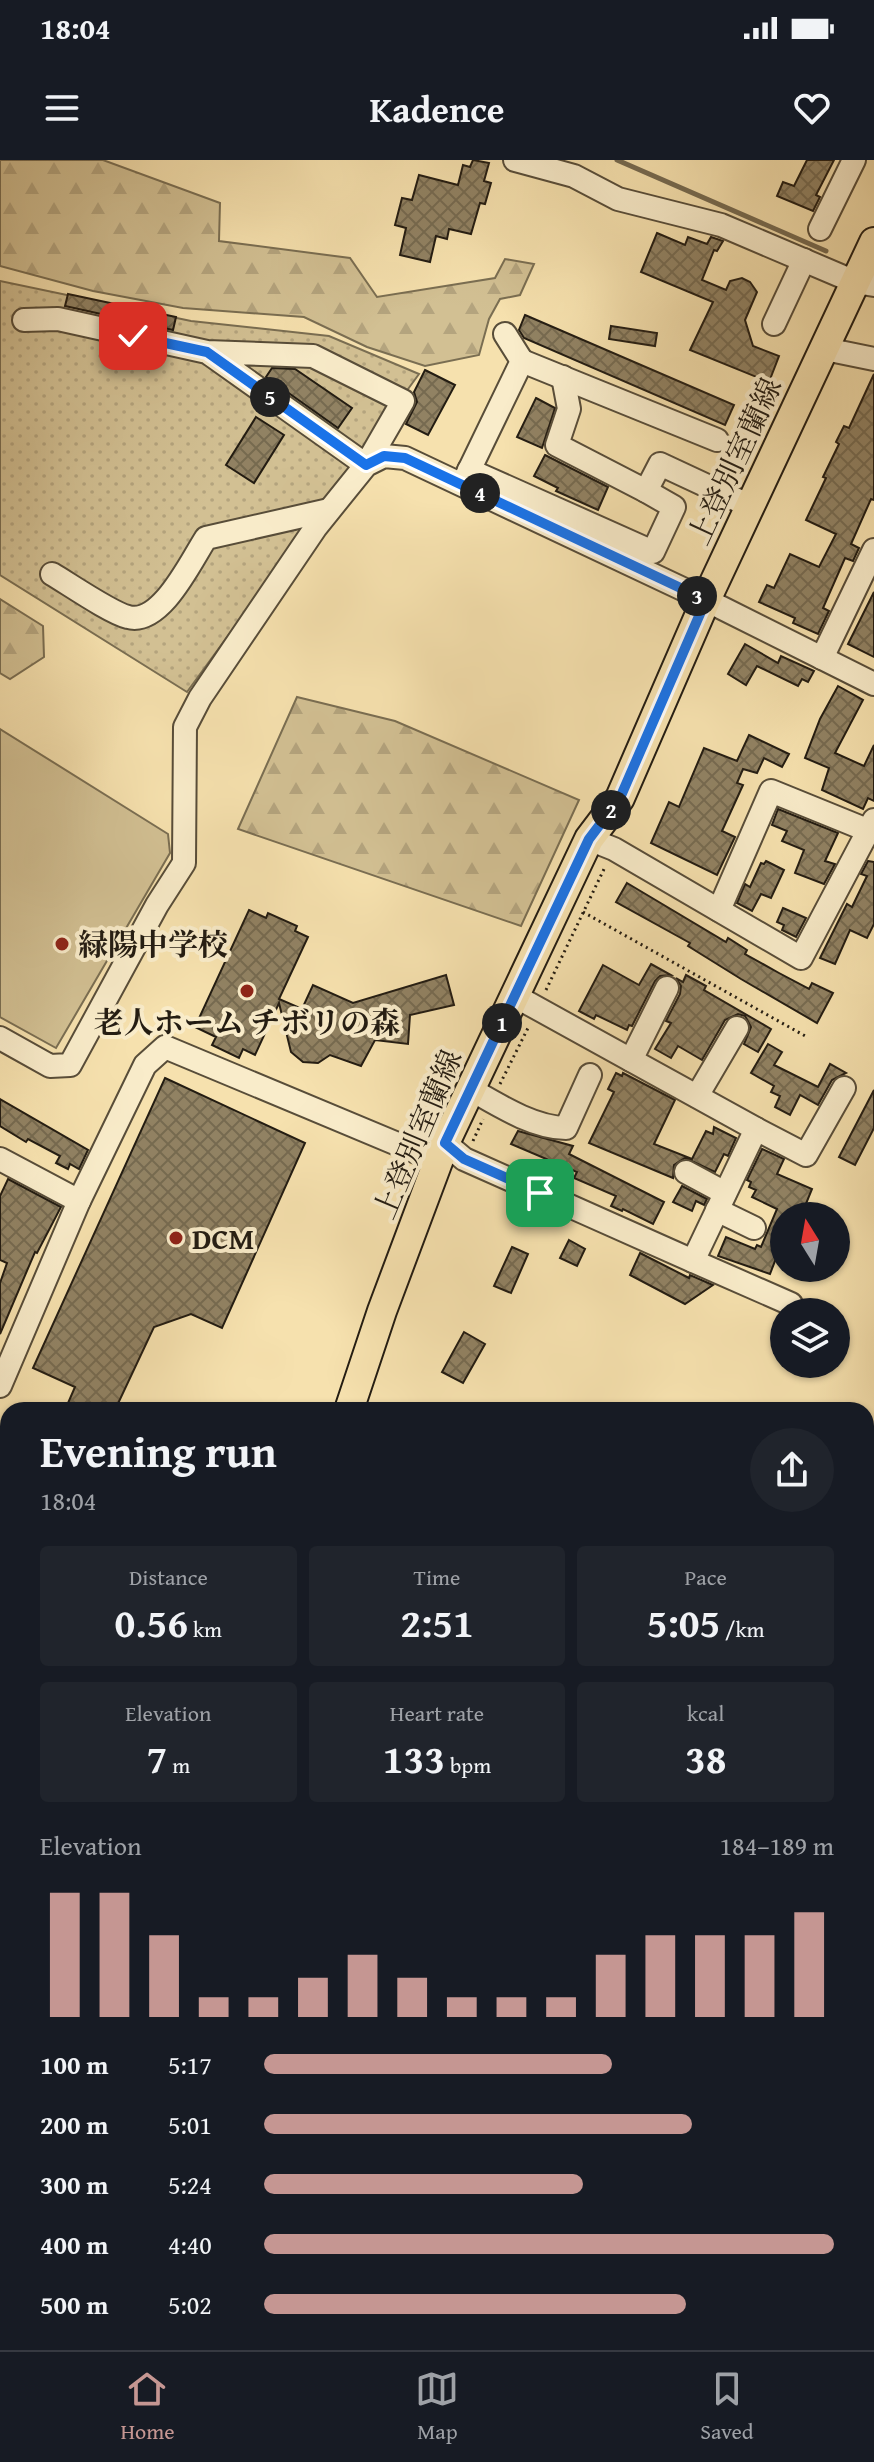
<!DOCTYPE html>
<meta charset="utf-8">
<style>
body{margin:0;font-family:"Gentium Book Plus","Noto Serif JP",serif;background:#20242c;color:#f1f3f6;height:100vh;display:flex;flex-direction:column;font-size:30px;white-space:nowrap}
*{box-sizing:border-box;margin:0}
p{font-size:26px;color:#9ea1a6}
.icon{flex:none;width:44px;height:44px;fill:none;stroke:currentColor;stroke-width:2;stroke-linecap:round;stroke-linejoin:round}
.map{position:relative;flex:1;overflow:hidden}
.drawer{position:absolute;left:0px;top:1242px;width:874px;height:948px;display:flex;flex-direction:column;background:#171b24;border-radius:24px 24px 0 0;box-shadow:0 2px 6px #0004}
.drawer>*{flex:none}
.needle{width:52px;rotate:349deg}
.tools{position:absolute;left:770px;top:1042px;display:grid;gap:16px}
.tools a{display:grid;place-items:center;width:80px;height:80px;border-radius:50%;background:#171b24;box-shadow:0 2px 6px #0004;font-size:40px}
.pin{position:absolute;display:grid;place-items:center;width:68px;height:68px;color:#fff;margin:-34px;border-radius:16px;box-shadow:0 4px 12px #0006}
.km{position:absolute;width:40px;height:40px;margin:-20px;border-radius:50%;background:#222;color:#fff;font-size:22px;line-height:40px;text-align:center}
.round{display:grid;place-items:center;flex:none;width:84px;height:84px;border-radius:42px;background:#20242c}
.overview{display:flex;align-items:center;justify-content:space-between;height:136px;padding:0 40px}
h1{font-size:44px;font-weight:700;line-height:60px}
.metrics{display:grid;grid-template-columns:repeat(3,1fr);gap:12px;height:136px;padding:8px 40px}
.metrics div{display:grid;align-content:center;border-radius:8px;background:#20242c;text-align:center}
.metrics b{font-size:40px;font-weight:700}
.metrics small{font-size:22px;font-weight:400}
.metrics p{font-size:22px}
.chart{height:224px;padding:16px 40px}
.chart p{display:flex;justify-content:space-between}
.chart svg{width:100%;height:144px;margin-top:8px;stroke:#c59692;stroke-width:6}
ul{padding:0 40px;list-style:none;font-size:26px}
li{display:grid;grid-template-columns:128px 96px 1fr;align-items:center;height:60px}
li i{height:20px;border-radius:10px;background:#c59692}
.status{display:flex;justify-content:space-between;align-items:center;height:56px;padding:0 40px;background:#171b24;direction:ltr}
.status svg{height:22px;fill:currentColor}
header{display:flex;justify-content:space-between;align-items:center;height:104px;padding:0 40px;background:#171b24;font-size:36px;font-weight:700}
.tabs{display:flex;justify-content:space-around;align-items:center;height:112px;border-top:2px solid #363941;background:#171b24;font-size:22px;color:#9ea1a6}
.tabs a{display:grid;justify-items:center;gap:4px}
.tabs .selected{color:#c59692}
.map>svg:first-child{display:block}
.green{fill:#d2c093;stroke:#7a6e52;stroke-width:2}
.forest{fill:url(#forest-firs);stroke:#7a6e52;stroke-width:2}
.park{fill:url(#park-dots);stroke:#7a6e52;stroke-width:2}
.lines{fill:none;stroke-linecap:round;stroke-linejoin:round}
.stream{stroke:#766a50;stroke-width:5}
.river{stroke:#ae9e79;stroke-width:28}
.building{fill:url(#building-cross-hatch);stroke:#231c12;stroke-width:2}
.minor-casing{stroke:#584d39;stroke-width:26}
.major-casing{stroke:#231c12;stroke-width:32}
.path{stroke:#231c12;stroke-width:3;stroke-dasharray:2 4;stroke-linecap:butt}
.minor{stroke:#f9ecca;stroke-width:22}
.major{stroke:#f6e1ae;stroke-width:28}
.rail{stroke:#231c12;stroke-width:5;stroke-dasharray:14 14;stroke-linecap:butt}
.route-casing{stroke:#fff;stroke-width:16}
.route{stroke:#1a73e8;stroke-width:10}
.poi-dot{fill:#8f2418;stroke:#f9ecca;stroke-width:3}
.labels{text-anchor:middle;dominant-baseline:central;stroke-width:8;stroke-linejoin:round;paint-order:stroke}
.street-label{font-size:30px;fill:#231c12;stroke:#f9ecca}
.poi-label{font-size:30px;font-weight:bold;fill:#231c12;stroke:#f9ecca;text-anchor:start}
</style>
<div class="status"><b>18:04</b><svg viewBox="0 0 49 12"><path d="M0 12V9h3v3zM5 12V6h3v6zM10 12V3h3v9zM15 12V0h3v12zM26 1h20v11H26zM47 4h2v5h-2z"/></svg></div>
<header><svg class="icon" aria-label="menu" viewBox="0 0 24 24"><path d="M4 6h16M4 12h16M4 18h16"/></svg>Kadence<svg class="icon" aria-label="heart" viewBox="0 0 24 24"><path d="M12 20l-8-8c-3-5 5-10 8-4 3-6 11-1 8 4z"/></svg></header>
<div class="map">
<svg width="874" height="2190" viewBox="0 0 874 2190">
<defs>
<pattern id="forest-firs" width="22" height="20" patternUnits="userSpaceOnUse" patternTransform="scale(2)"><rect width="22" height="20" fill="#d2c093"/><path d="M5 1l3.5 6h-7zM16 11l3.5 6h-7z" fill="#b4a47e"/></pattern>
<pattern id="park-dots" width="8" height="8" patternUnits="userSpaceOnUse" patternTransform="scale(2)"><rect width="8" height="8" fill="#d2c093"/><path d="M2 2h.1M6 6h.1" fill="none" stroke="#b4a47e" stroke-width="1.8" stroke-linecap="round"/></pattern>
<pattern id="building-cross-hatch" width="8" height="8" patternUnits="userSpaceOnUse" patternTransform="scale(2)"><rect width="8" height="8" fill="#918263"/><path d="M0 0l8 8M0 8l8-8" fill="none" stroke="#766a50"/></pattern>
</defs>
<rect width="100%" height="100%" fill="#f6e1ae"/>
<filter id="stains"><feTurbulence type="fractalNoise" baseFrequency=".0025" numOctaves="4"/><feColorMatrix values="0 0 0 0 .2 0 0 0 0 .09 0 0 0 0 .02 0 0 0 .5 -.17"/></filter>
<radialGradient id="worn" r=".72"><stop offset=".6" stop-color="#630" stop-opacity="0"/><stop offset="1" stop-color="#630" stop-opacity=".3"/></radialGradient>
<path class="green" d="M0 569 168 674 170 693 56 888 0 857Z"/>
<g class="forest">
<path d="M0 0H103L220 43 219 81 350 98 377 137 495 118 505 99 534 104 520 135 500 139 489 159 479 195 425 206 367 187 304 157 183 148 93 131 0 106Z"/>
<path d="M0 439 43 466 44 497 10 519 0 513Z"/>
<path d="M297 537 395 561 579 640 521 766 238 669Z"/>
</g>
<path class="park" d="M0 121 191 161 329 176 419 214 187 532 0 415Z"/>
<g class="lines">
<path class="stream" d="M617 0 826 91"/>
<g class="river">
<path d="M0 1538 8 1546"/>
<path d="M510 2182 515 2190"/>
</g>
</g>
<g class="building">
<path d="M473 0 489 3 484 21 491 23 485 44 480 43 471 74 449 69 447 79 436 76 430 102 400 95 406 68 395 65 402 38 412 40 419 15 458 25 463 5 470 7Z"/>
<path d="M807 0H834L816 35 820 37 813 51 777 36 783 22 794 26Z"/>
<path d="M657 73 685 85 688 77 707 84 711 77 723 81 717 91 714 90 702 120 726 130 730 121 742 118 750 122 757 132 745 160 753 186 779 196 769 222 690 190 713 142 641 112Z"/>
<path d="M68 134 176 157 173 170 65 146Z"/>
<path d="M525 155 734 245 725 265 524 178 519 170Z"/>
<path d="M611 166 657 173 655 186 609 179Z"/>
<path d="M272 208 295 209 352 248 338 268 266 217Z"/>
<path d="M425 210 455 225 428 275 406 264 417 242 414 232Z"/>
<path d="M874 214V340L871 339 851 384 859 388 853 401 845 398 823 448 829 451 818 474 793 463 795 458 759 442 767 425 774 428 790 394 819 407 836 374 806 360 826 318 823 317 839 284 836 282 844 266 849 268Z"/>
<path d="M536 238 555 248 542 288 517 277Z"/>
<path d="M256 257 284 275 254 323 226 305Z"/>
<path d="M545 295 608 327 598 350 556 331 558 328 534 316Z"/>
<path d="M874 432V497L848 484Z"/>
<path d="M745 484 778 503 781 496 814 511 808 522 802 519 798 526 757 506 746 525 728 514Z"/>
<path d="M838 526 863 540 835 593 864 606 874 585V641L868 638 863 649 822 630 829 608 805 598 820 559Z"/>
<path d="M749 575 789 594 782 607 764 598 757 613 743 609 737 623 743 625 722 671 735 677 717 715 651 683 669 642 679 647 704 588 737 601Z"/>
<path d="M778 649 838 673 825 701 835 704 824 724 795 713 804 690 782 681 787 671 772 665Z"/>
<path d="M766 701 784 710 771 738 761 734 752 751 737 743 745 724 750 727 761 703 764 704Z"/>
<path d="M868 701 874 702V764L867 778 850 770 835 804 820 798 847 744 852 747 867 716 861 714Z"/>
<path d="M627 723 726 782 728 778 747 790 745 794 779 813 809 829 812 823 833 833 817 863 741 819 688 786 690 783 616 742Z"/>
<path d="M783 748 806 758 796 777 782 770 784 765 777 762Z"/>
<path d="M249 750 266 758 268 753 297 766 295 771 308 777 279 839 302 849 313 825 353 843 446 815 454 845 410 855 408 884 375 880 361 906 330 895 318 903 303 902 291 892 279 843 255 895 243 889 239 898 212 885 216 877 195 867Z"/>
<path d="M651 804 671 815 660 816 655 821 632 866 629 865 627 870 596 855 594 859 579 851 603 805 639 825Z"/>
<path d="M686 815 706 826 704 830 771 869 758 892 744 884 751 867 745 856 738 854 725 860 702 900 678 886 671 898 655 889 671 863 666 861 680 834 681 826 676 818 683 822Z"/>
<path d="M768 884 782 892 774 905 818 927 830 904 846 913 832 920 818 945 800 935 790 955 775 947 780 936 771 932 774 926 751 913Z"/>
<path d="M616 913 622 916 623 913 675 940 654 984 692 999 706 971 713 974 714 967 736 978 728 996 724 994 715 1012 685 998 674 1005 673 1018 589 983 614 932 608 929Z"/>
<path d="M165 918 305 983 222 1168 191 1154 154 1167 115 1250H65L75 1227 33 1208Z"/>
<path d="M874 930V968L855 1005 839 997Z"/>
<path d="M0 939 88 990 79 1009 70 1004 68 1009 56 1003 60 996 28 979 26 982 0 966Z"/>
<path d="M518 971 573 986 569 994 664 1042 653 1064 623 1049 622 1051 611 1046 616 1036 574 1018 577 1012 511 984Z"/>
<path d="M762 989 784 999 777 1014 812 1029 801 1056H784V1090L780 1088 770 1114 718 1096 726 1077 755 1089 757 1085 761 1087 777 1049 752 1037 756 1030 749 1027 751 1022 747 1020Z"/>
<path d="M8 1019 61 1047 37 1093 35 1092 0 1174V1123L7 1103 0 1100V1036Z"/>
<path d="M682 1026 707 1039 704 1045 696 1041 692 1051 673 1042Z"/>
<path d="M569 1080 585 1089 577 1106 560 1098Z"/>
<path d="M512 1087 528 1094 511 1133 494 1126Z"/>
<path d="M640 1093 689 1118 690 1115 713 1125 685 1144 630 1115Z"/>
<path d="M464 1172 485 1184 463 1223 442 1212Z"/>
</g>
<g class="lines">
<g class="minor-casing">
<g id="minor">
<path d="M515 0 574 16 618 39 721 65 855 122 874 125"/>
<path d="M820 69 854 0"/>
<path d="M24 160 58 159 207 192 313 196 403 241 366 305 207 192"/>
<path d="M774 164 804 100"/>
<path d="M825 189 874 199"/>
<path d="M522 201 717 280"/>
<path d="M563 217 569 249 557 285 646 331 660 304 750 346"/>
<path d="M469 310 653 392 674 347 646 331"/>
<path d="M463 323 522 201 505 174"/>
<path d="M52 414C69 424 111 453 128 457 161 466 191 401 206 378L329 350"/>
<path d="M822 498 874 390"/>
<path d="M589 679 614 689 801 798 874 660"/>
<path d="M719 750 771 631 867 670"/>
<path d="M0 878 50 906 70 905 157 745 184 703 185 567 200 538 316 367 366 305 384 296 405 298 706 440 874 524"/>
<path d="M631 900 667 828"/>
<path d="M470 929C498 945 534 968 566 968L590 915"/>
<path d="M697 936 737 868"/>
<path d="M756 969 806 995 844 928"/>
<path d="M445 983 464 999 693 1101 756 969 515 836"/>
<path d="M0 999 79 1041"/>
<path d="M686 1012 725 1033"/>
<path d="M717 1050 754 1068"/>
<path d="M693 1101 791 1144"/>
<path d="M0 1226 79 1041 145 905 165 887 438 1001"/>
<path d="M0 1469 8 1477"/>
<path d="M866 1487 874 1492"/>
<path d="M866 1571 874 1556"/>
<path d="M0 1650 8 1639"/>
<path d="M866 1776 874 1761"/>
<path d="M0 1831 8 1820"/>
<path d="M866 1962 874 1946"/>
<path d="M0 1978 8 1983"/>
<path d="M0 2141 8 2130"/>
<path d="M460 2182 467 2190"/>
<path d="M597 2182 603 2190"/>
<path d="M111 2190 117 2182"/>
<path d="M258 2190 263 2182"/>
<path d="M400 2190 405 2182"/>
<path d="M643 2190 647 2182"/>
<path d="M750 2190 754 2182"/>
</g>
</g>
<g class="major-casing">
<g id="major">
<path d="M349 1250 382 1151 445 983 589 679 620 638 706 440 874 82"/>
<path d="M0 1896 8 1884"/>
</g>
</g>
<g class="path">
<path d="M583 752 807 877"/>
<path d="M546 830 605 707"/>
<path d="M500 924 529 866"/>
<path d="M473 981 483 959"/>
</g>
<use href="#minor" class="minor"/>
<use href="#major" class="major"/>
<g class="rail">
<path d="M866 2052 874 2037"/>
<path d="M866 2073 874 2058"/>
<path d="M793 2190 797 2182"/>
</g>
</g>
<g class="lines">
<g class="route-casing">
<path id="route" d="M133 176 207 192 366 305 384 296 405 298 706 440 620 638 589 679 445 983 464 999 540 1033"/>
</g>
<use href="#route" class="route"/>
</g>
<g class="poi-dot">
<circle cx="62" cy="784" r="8"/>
<circle cx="247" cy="831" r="8"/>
<circle cx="176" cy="1078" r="8"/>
</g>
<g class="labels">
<g class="street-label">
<text transform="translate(734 301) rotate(-65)">上登別室蘭線</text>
<text transform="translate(417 974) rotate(-67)">上登別室蘭線</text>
</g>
<g class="poi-label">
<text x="78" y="784">緑陽中学校</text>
<text x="247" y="862" text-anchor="middle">老人ホーム チボリの森</text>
<text x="192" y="1078">DCM</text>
</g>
</g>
<rect width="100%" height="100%" filter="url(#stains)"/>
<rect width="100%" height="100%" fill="url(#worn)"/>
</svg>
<div class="tools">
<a><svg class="needle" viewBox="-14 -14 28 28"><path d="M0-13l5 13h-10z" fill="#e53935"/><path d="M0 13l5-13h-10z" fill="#9ea1a6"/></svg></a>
<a><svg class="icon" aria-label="layers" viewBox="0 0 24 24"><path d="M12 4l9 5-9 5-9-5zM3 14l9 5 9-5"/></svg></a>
</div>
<div class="pin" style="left:540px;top:1033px;background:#1e9e55"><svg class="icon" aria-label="arrive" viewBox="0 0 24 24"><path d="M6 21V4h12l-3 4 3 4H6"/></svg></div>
<div class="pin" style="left:133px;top:176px;background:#d93025"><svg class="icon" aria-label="check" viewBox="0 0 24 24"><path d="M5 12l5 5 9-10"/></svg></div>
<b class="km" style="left:502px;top:863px">1</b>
<b class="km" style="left:611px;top:650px">2</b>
<b class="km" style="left:697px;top:436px">3</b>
<b class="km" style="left:480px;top:333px">4</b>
<b class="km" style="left:270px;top:237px">5</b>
<section class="drawer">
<div class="overview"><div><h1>Evening run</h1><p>18:04</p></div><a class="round"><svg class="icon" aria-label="share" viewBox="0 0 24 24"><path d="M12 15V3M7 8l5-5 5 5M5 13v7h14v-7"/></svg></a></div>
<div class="metrics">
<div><p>Distance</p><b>0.56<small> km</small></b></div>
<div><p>Time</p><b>2:51</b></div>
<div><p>Pace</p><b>5:05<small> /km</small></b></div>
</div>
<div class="metrics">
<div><p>Elevation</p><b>7<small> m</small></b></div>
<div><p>Heart rate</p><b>133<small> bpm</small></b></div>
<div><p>kcal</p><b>38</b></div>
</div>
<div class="chart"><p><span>Elevation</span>184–189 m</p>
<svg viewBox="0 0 160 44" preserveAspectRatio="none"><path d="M5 44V6M15 44V6M25 44V19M35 44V38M45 44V38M55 44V32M65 44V25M75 44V32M85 44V38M95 44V38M105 44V38M115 44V25M125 44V19M135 44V19M145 44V19M155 44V12"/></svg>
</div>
<ul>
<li><b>100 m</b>5:17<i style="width:61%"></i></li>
<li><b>200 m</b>5:01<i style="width:75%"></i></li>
<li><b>300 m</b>5:24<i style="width:56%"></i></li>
<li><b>400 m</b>4:40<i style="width:100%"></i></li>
<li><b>500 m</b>5:02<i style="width:74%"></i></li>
</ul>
</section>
</div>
<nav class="tabs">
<a class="selected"><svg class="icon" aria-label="home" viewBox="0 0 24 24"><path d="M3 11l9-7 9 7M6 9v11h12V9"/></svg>Home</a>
<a><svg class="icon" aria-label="map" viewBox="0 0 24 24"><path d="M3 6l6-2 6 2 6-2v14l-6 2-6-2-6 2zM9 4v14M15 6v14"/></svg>Map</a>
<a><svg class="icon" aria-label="saved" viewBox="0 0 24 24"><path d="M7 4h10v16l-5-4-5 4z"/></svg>Saved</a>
</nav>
